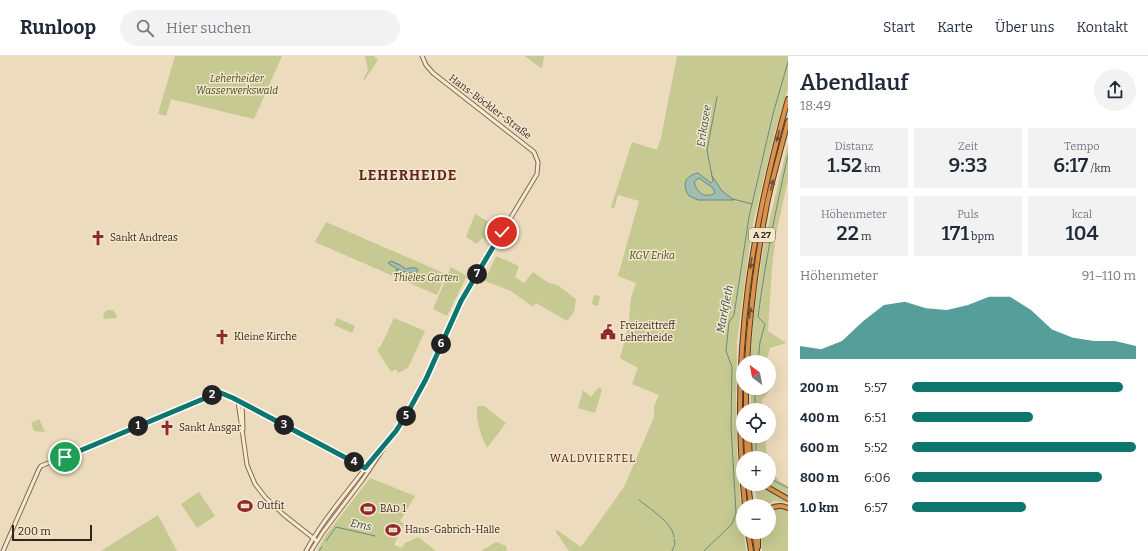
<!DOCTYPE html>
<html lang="de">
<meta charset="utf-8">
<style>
body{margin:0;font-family:Bitter,serif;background:#f2f2f3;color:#1f2937;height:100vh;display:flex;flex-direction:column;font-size:15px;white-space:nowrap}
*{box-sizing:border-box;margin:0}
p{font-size:13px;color:#747a83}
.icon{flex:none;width:22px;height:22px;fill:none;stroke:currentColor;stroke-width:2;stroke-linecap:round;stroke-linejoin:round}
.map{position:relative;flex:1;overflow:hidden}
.details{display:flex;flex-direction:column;background:#fff;width:360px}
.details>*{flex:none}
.needle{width:26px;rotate:328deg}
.buttons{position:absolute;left:736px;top:299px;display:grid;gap:8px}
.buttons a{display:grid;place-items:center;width:40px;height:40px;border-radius:50%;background:#fff;box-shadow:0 4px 16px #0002;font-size:20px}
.scale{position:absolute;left:12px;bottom:10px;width:80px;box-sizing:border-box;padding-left:4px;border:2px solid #33251b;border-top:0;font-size:11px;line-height:14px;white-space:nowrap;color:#33251b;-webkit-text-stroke:3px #f4e6cc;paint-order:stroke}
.pin{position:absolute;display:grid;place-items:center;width:34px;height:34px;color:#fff;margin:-17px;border:2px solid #fff;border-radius:50%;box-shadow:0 1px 4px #0007}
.km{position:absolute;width:20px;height:20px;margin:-10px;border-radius:50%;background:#222;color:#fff;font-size:11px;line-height:20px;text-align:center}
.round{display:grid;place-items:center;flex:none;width:42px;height:42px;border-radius:21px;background:#f2f2f3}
.summary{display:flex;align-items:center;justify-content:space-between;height:68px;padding:0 12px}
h1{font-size:22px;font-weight:600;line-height:30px}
.stats{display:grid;grid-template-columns:repeat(3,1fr);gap:6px;height:68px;padding:4px 12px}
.stats div{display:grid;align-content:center;border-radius:0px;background:#f2f2f3;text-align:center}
.stats b{font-size:20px;font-weight:600}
.stats small{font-size:11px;font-weight:400}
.stats p{font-size:11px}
.chart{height:112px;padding:8px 12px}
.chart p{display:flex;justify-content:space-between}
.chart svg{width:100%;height:72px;margin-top:4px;fill:#0f766e;opacity:.7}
ul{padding:0 12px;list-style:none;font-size:13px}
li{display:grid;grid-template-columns:64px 48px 1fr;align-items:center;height:30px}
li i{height:10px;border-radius:5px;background:#0f766e}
header{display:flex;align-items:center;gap:24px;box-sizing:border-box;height:56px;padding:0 20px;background:#fff;border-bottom:1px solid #e0e1e3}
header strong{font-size:19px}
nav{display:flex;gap:22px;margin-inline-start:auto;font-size:14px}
.search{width:280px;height:36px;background:#f2f2f3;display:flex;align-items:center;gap:10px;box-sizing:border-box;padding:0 14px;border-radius:22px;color:#747a83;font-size:15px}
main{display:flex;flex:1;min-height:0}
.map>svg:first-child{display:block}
.green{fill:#c6c991}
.water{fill:#a0bdb3;stroke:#698a80;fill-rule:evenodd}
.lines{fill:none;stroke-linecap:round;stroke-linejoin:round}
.stream{stroke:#698a80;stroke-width:1}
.tertiary-casing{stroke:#836b57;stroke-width:5}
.motorway-casing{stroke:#503a2b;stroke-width:6}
.tertiary{stroke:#f8e9cf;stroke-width:3}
.motorway{stroke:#dc944d;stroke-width:4}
.oneway{fill:#77512f}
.route-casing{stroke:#fff;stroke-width:8}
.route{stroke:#0f766e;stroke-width:5}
.labels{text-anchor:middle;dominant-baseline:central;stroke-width:3;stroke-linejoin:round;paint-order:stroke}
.shield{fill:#f4e6cc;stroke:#6d5f50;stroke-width:1}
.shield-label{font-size:9px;font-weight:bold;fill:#33251b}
.park-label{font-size:10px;font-style:italic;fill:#464f22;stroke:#f4e6cc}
.street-label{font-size:10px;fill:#33251b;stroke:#f4e6cc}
.poi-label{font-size:10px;fill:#33251b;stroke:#f4e6cc;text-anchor:start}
.water-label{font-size:11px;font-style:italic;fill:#2a524d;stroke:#f4e6cc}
.neighbourhood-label{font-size:11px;letter-spacing:1px;fill:#5e251c;stroke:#f4e6cc}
.district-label{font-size:14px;font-weight:bold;letter-spacing:1px;fill:#5e251c;stroke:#f4e6cc}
</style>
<header>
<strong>Runloop</strong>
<div class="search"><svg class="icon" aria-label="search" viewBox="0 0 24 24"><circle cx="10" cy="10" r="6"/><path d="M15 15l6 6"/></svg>Hier suchen</div>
<nav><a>Start</a><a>Karte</a><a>Über uns</a><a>Kontakt</a></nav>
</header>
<main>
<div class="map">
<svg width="788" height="495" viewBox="0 0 788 495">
<rect width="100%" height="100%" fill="#ecdbbd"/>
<g class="green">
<path d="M175 0H282L254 63 171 43 166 60 158 58Z"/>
<path d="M365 0H375V2L378 4 364 25 363 24 368 14Z"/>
<path d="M525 0H544L542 13Z"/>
<path d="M677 0H788V33L775 76 752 172 737 285 736 336 737 395 740 440 746 495H569L556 476 557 474 581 491 624 431 654 361V350L659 339 632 328 638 312 620 302 628 272 631 242 636 227 618 220 639 145 618 139 614 153 611 151 632 86 657 94 661 82Z"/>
<path d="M788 87V124L776 178 772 212 768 275 786 287 770 292 766 306H750L755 248 764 187Z"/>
<path d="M475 158 499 172 490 187 482 182 477 188 466 181Z"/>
<path d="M326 166 446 218 437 239 315 186Z"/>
<path d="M496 200 519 210 515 221 524 227 533 216 547 226 559 230 576 243 574 256 567 265 536 247 533 251 511 235 485 225Z"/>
<path d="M451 211 467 220 447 260 433 253Z"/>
<path d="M594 239 600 240 598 250 592 248Z"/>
<path d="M107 254H113L117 260 116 262 104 263 103 258Z"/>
<path d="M337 262 355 270 352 277 334 269Z"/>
<path d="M394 262 425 275 408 312 398 317 396 313 391 316 377 294 381 290Z"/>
<path d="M769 328 771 333 762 344 763 354H751V332H769Z"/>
<path d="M599 331 602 334 595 357 578 352 583 334 591 341Z"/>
<path d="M478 350H484L506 367 487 392C482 382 474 361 478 350Z"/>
<path d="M39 363 45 376 34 375 31 367Z"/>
<path d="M752 380H765L767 402H752Z"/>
<path d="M769 411 779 425 788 430V440L767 428H769Z"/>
<path d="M370 422 415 440 400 465 404 468 394 489 402 492 405 487 418 481 436 495H317L326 479Z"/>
<path d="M758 431 781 441 787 447 774 445 765 450 757 447 755 434Z"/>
<path d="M199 436 215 460 197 472 181 448Z"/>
<path d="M779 453 788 455V495H762L761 476H769V456Z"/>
<path d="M158 459 177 495H101Z"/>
<path d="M496 486 506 490 507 495H481Z"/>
</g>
<g class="water">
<path d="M698 117 711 127 713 125 712 120 722 135 734 144H698L689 140C682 129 684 120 698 117ZM699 122 713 132 715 137C705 143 697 137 694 126Z"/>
<path d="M391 205 400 209 406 213C410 212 414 211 418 213L416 218 401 215 399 213 397 214V217H395L397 213 388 207Z"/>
</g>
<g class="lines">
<g class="stream">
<path d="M712 120 707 94 717 41"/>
<path d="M733 143 752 148"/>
<path d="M758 306 760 286 765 268 758 261C765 206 776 153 788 99"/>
<path d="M755 354V332"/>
<path d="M756 380V402"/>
<path d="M769 422 788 432"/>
<path d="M639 444C650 453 673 467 674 481"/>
<path d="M326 485 336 471 375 480"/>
<path d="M319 495 322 491"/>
<path d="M672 495 675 488 674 483"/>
<path d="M704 495 732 468 736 457 731 370 732 311 726 295 729 266 734 259 749 161 773 58 788 6"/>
</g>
<g class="tertiary-casing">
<g id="tertiary">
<path d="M238 345 247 409 255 428 265 441 284 459 317 485"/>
<path d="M242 347 243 373"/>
<path d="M3 495 39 413 41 410 215 338 221 337 233 342 369 414"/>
<path d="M306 495C320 469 339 446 357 423 365 413 372 403 380 394"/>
<path d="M311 495 323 476 363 423 408 356 425 323 461 245 537 118 538 106 534 96 433 17 426 9 422 0"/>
</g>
</g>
<g class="motorway-casing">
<g id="motorway">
<path d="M747 306C750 253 757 201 767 148 773 120 781 93 788 65"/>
<path d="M746 354V332"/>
<path d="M746 380 747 402"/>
<path d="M747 380 749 383 750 402"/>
<path d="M743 426C732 292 752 171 788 43"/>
<path d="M743 428 745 450"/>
<path d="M748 428 751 450"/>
<path d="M762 428 788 443"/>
<path d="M769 453C775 450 782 449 788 452"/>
<path d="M748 476 751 495"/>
<path d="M754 476 757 495"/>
<path d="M758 476V491"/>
</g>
</g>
<use href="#tertiary" class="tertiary"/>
<use href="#motorway" class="motorway"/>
</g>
<defs><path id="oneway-solid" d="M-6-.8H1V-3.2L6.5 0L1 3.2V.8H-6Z"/></defs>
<g class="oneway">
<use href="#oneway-solid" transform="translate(778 80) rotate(104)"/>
<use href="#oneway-solid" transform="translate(772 129) rotate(-76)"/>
<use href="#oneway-solid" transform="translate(751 207) rotate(98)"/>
<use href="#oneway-solid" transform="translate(750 257) rotate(-83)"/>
</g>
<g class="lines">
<g class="route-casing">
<path id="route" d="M65 401 215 338 221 337 233 342 365 412 396 375 408 356 426 323 461 245 502 176"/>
</g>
<use href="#route" class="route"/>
</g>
<defs>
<g id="church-bare" transform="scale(1.2)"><path d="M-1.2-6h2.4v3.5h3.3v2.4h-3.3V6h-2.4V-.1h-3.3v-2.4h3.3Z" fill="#902830" stroke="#f4e6cc" stroke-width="2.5" paint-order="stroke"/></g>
<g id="civic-bare" transform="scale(1.2)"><path d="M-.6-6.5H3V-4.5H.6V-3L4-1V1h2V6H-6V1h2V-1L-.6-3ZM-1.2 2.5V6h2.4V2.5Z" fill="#902830" stroke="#f4e6cc" stroke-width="2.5" paint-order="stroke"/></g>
<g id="stadium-bare" transform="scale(1.2)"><path d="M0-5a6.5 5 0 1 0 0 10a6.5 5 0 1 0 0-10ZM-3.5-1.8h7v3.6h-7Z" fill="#902830" stroke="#f4e6cc" stroke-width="2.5" paint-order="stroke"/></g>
</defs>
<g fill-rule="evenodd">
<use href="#church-bare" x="98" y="182"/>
<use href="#civic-bare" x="608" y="276"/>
<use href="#church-bare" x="222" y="281"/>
<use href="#church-bare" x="167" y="372"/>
<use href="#stadium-bare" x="245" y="450"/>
<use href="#stadium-bare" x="368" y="453"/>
<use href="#stadium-bare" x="393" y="474"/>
</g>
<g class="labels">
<rect class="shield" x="749" y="172" width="26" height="14" rx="3"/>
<g class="shield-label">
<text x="762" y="179">A 27</text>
</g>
<g class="park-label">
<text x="237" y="23">Leherheider<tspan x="237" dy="12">Wasserwerkswald</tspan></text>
<text x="652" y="200">KGV Erika</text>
<text x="426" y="222">Thieles Garten</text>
</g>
<g class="street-label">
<text transform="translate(490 51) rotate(37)">Hans-Böckler-Straße</text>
</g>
<g class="poi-label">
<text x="110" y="182">Sankt Andreas</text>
<text x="620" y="270">Freizeittreff<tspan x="620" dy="12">Leherheide</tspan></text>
<text x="234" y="281">Kleine Kirche</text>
<text x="179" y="372">Sankt Ansgar</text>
<text x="257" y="450">Outfit</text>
<text x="380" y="453">BAD 1</text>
<text x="405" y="474">Hans-Gabrich-Halle</text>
</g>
<g class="water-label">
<text transform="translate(704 70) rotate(-81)">Erikasee</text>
<text transform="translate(725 253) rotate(-79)">Markfleth</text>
<text transform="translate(361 469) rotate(12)">Ems</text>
</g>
<g class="neighbourhood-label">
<text x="593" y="402">WALDVIERTEL</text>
</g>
<g class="district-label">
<text x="408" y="119">LEHERHEIDE</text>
</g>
</g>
</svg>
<div class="buttons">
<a><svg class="needle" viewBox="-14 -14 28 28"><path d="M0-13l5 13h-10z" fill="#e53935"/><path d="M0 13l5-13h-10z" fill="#747a83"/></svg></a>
<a><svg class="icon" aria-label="locate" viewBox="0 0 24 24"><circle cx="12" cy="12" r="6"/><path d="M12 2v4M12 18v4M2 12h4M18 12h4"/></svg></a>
<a>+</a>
<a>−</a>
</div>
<div class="scale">200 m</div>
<div class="pin" style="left:65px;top:401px;background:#1e9e55"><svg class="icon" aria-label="arrive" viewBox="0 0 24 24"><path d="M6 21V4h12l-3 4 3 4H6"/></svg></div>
<div class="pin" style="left:502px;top:176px;background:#d93025"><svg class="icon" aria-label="check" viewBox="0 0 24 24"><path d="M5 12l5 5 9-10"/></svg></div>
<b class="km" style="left:138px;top:370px">1</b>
<b class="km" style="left:212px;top:339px">2</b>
<b class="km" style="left:284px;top:369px">3</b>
<b class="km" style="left:354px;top:406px">4</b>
<b class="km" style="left:406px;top:360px">5</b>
<b class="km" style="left:441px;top:288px">6</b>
<b class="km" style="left:477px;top:218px">7</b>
</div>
<section class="details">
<div class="summary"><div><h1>Abendlauf</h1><p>18:49</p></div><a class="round"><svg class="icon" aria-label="share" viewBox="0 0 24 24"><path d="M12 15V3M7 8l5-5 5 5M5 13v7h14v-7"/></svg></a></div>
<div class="stats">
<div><p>Distanz</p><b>1.52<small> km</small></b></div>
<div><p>Zeit</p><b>9:33</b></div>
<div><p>Tempo</p><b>6:17<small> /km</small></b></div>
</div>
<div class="stats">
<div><p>Höhenmeter</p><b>22<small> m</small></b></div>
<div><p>Puls</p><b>171<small> bpm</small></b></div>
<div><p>kcal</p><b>104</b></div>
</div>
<div class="chart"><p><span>Höhenmeter</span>91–110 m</p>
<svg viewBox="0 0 160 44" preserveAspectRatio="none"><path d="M0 44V36L10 38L20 33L30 21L40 11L50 9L60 13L70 14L80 11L90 6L100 6L110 14L120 26L130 31L140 33L150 33L160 36V44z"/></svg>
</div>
<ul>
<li><b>200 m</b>5:57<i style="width:94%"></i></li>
<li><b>400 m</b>6:51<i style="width:54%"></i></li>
<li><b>600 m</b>5:52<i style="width:100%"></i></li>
<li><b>800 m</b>6:06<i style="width:85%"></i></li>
<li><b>1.0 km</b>6:57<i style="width:51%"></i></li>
</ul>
</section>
</main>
